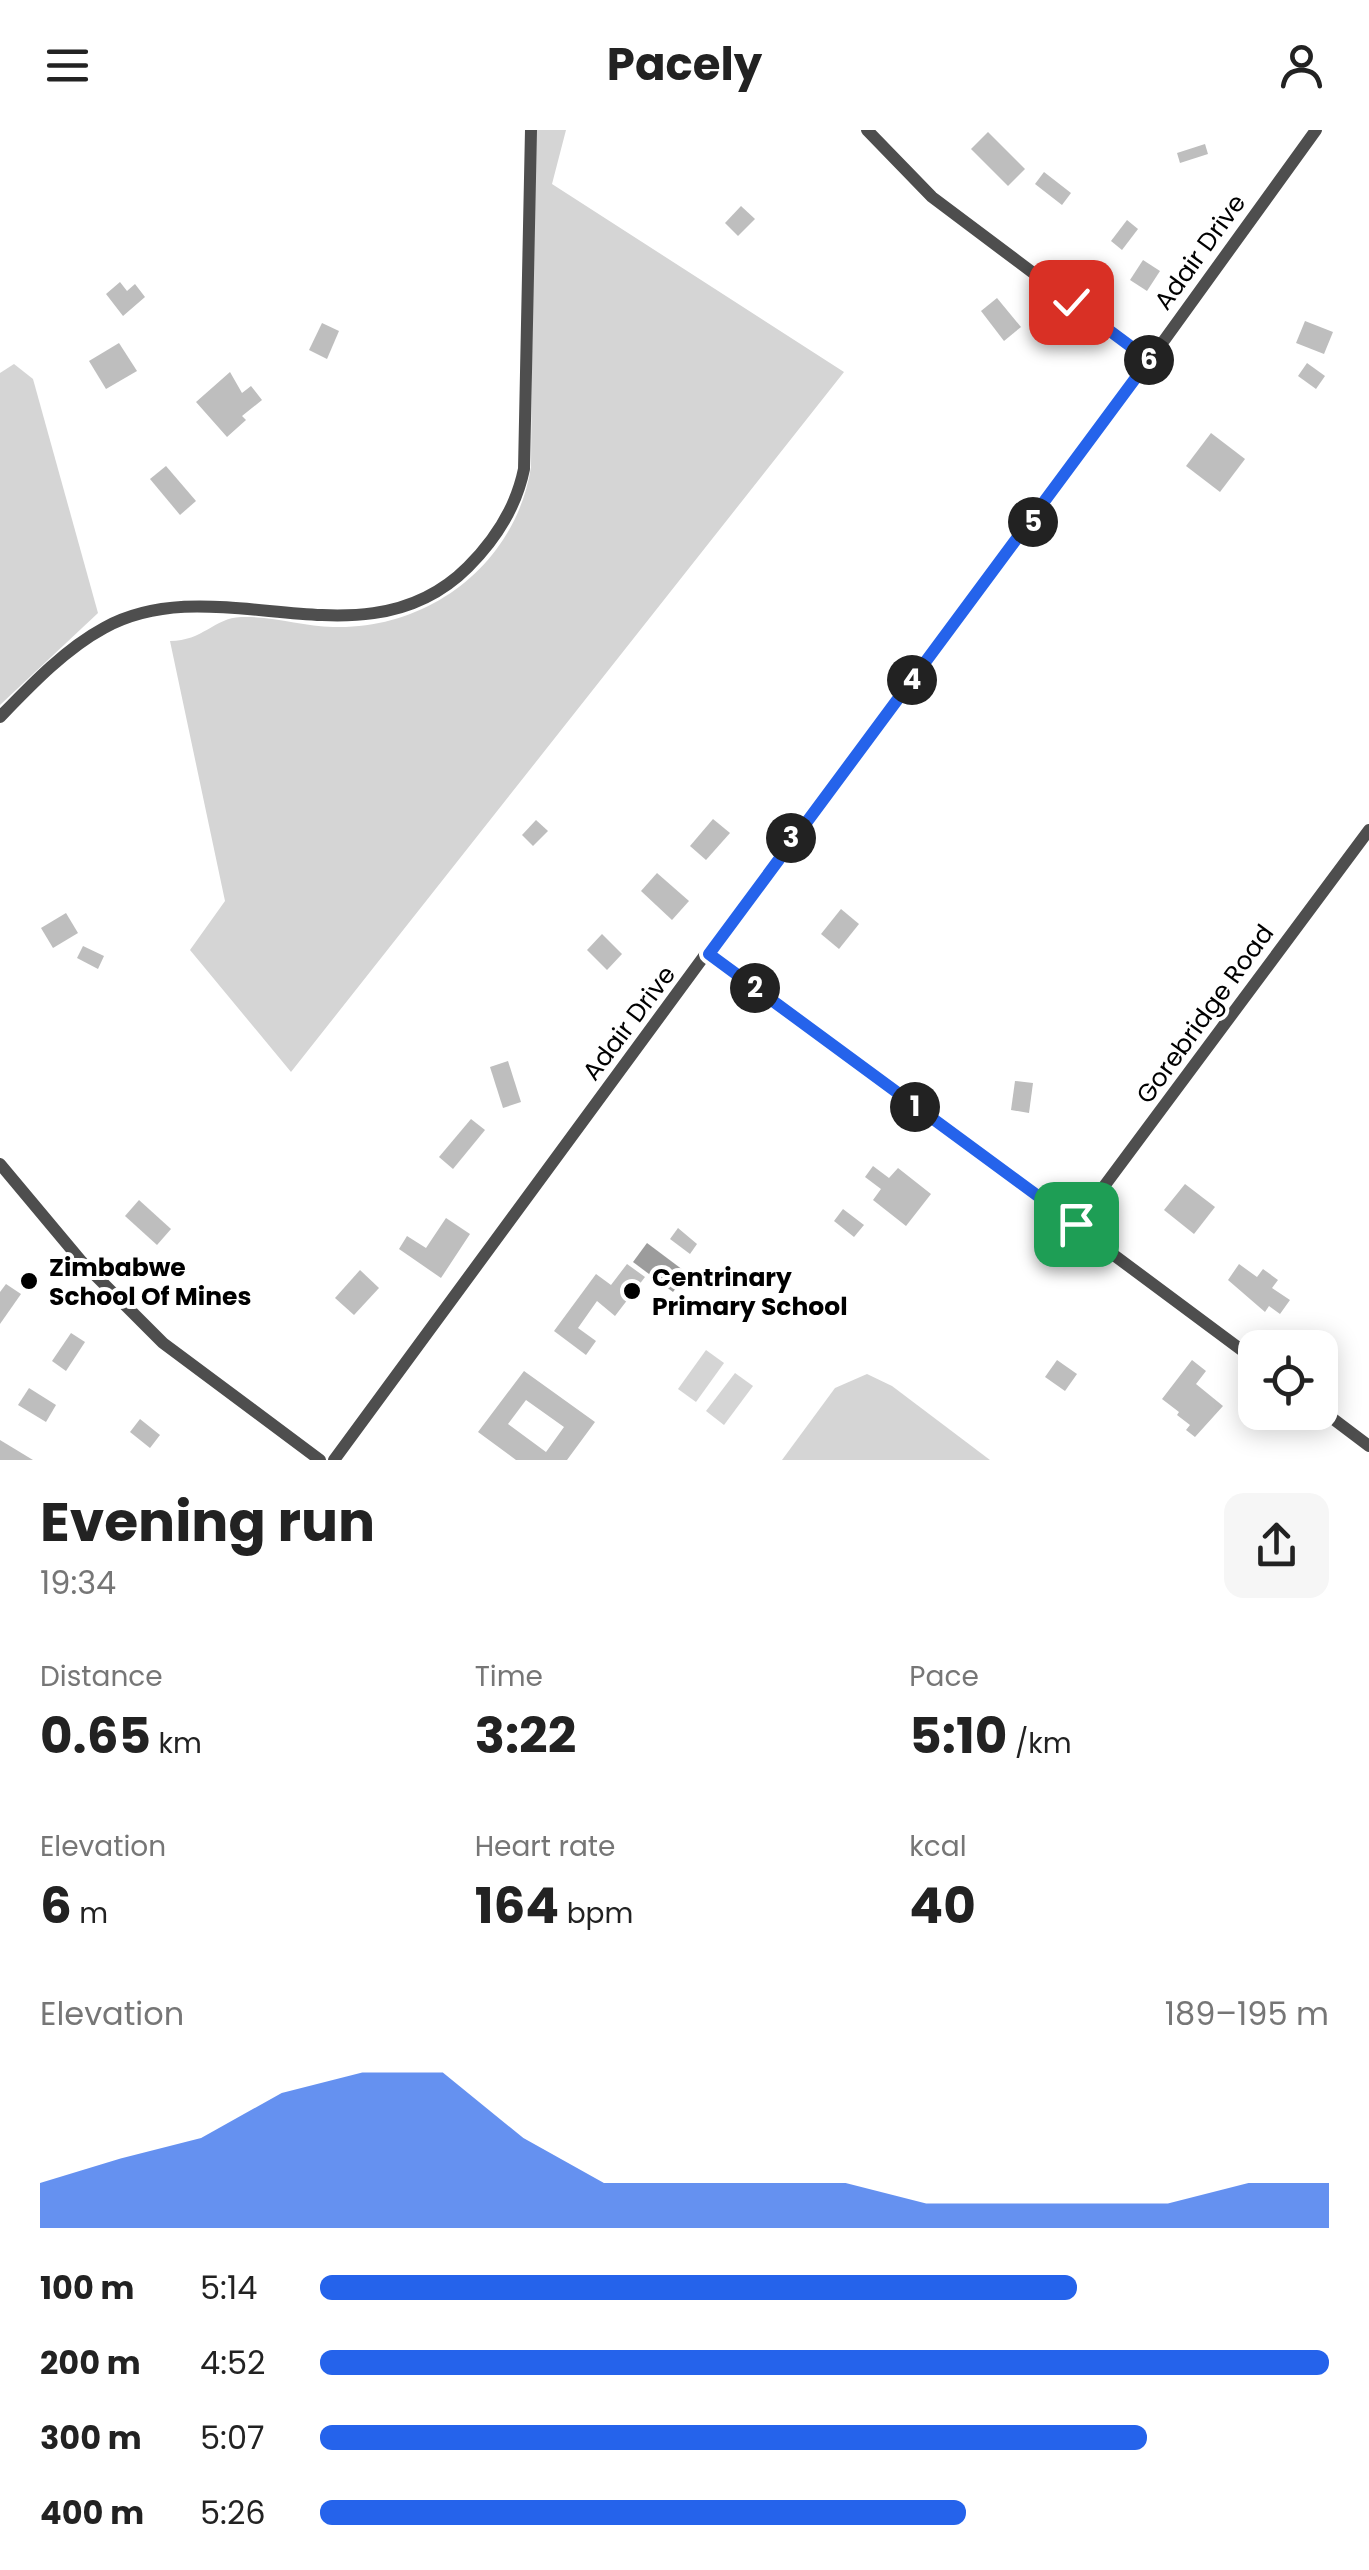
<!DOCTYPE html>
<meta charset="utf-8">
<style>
body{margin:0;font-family:Poppins,sans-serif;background:#f6f6f6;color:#222;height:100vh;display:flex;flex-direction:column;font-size:38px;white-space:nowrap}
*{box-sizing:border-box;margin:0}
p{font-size:32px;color:#767676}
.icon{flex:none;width:55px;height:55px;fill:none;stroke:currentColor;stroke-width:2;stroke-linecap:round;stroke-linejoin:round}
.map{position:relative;height:1330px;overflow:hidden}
.sheet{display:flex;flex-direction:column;background:#fff;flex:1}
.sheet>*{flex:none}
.buttons{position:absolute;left:1238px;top:1200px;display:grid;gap:20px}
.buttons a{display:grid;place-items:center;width:100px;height:100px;border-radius:20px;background:#fff;box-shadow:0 5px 25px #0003;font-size:50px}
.pin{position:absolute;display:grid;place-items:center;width:85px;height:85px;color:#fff;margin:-42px;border-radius:20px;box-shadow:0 5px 15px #0006}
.km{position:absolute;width:50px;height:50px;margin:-25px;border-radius:50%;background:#222;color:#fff;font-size:28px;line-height:50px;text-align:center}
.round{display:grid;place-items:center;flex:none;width:105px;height:105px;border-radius:20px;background:#f6f6f6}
.summary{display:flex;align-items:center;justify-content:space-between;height:170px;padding:0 40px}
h1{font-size:55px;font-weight:700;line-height:75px}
.metrics{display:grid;grid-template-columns:repeat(3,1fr);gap:15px;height:170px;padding:10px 40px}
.metrics div{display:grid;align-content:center}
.metrics b{font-size:50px;font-weight:700}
.metrics small{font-size:28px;font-weight:400}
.metrics p{font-size:28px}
.chart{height:280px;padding:20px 40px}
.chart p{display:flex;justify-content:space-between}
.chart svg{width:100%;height:180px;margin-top:10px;fill:#2563eb;opacity:.7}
ul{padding:0 40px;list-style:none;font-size:32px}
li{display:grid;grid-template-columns:160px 120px 1fr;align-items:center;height:75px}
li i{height:25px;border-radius:12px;background:#2563eb}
header{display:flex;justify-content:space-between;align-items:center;height:130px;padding:0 40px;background:#fff;font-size:45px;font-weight:700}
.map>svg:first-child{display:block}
.green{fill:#d5d5d5}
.water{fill:#9c9c9c}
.building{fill:#bebebe;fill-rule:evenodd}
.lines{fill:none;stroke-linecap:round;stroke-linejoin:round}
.street{stroke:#4e4e4e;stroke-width:12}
.route-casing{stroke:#fff;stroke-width:20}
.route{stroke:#2563eb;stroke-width:12}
.poi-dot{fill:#000;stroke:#fff;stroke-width:4}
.labels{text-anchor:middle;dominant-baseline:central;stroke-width:8;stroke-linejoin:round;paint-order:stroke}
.street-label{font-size:25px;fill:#000;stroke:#fff}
.poi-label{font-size:25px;font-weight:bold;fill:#000;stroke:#fff;text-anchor:start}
</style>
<header><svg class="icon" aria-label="menu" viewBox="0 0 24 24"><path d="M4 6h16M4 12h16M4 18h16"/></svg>Pacely<svg class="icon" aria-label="person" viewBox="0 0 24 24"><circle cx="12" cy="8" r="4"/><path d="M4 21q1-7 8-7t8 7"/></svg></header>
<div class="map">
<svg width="1369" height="1330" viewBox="0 0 1369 1330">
<rect width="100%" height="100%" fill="#fff"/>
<g class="green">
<path d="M534 0H566L552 54 844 242 291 942 190 820 225 771 170 511C203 511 214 488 241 487 272 486 303 496 333 497 430 500 516 433 531 337Z"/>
<path d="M14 234 33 249 98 483 0 575V243Z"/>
<path d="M706 1220 724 1233 696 1272 678 1259Z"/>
<path d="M735 1243 753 1256 724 1295 706 1281Z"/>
<path d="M867 1244 892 1256 990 1330H782L835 1258Z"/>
</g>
<path class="water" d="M647 1113 687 1143 673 1162 633 1132Z"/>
<g class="building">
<path d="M988 2 1025 39 1008 56 971 19Z"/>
<path d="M1205 14 1208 24 1180 33 1177 23Z"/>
<path d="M1044 42 1071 63 1062 75 1035 54Z"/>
<path d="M741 76 755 89 738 106 725 93Z"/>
<path d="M1127 90 1138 99 1122 120 1111 111Z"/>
<path d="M1143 130 1160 141 1147 161 1130 150Z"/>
<path d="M120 152 127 161 135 154 145 167 123 186 106 164Z"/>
<path d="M997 168 1021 197 1004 211 981 181Z"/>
<path d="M1305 191 1333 202 1324 224 1296 213Z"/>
<path d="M322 193 339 201 327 229 309 220Z"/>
<path d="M119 213 137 241 106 259 89 231Z"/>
<path d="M1307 233 1325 246 1316 259 1298 246Z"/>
<path d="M230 242 242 263 251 256 262 270 242 286 246 290 227 307 196 272Z"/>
<path d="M1211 303 1245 329 1220 362 1186 336Z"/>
<path d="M166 336 196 371 180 385 150 349Z"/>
<path d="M713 689 730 703 706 730 690 716Z"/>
<path d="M536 690 548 701 533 716 522 705Z"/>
<path d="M657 743 689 771 672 790 641 761Z"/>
<path d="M841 779 859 794 839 819 821 804Z"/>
<path d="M66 783 78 803 53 818 41 798Z"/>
<path d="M602 804 622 824 607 840 587 820Z"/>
<path d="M83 816 104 826 98 839 77 828Z"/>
<path d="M508 931 521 972 503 978 490 937Z"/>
<path d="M1015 951 1033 953 1029 983 1011 980Z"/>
<path d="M471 989 485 1000 453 1039 439 1027Z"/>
<path d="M873 1036 889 1048 898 1038 931 1064 906 1096 873 1070 881 1059 865 1047Z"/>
<path d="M1185 1054 1215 1077 1194 1104 1164 1080Z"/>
<path d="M139 1070 171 1099 157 1115 125 1086Z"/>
<path d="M843 1079 864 1095 854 1107 834 1091Z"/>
<path d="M446 1088 470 1104 441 1148 399 1119 407 1106 426 1118Z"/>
<path d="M678 1098 697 1114 690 1124 670 1109Z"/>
<path d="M627 1134 645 1147 615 1186 597 1171 578 1198 596 1211 586 1225 554 1201 596 1144 611 1155Z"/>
<path d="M1239 1134 1257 1147 1263 1139 1278 1150 1272 1158 1290 1170 1280 1184 1269 1176 1265 1182 1228 1150Z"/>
<path d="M360 1140 379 1158 354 1185 335 1168Z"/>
<path d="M6 1154 21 1164 0 1194V1162Z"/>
<path d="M71 1203 85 1212 66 1241 52 1231Z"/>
<path d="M1057 1230 1077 1244 1065 1261 1045 1247Z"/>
<path d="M1192 1230 1206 1241 1196 1254 1223 1276 1195 1307 1186 1300 1190 1295 1177 1285 1179 1282 1162 1269Z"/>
<path d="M524 1241 595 1292 567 1330H516L478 1302ZM526 1270 564 1297 546 1322 508 1294Z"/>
<path d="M29 1258 56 1275 46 1292 18 1275Z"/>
<path d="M140 1289 160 1305 150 1318 130 1302Z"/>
<path d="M0 1310 33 1330H0Z"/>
</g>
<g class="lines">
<g class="street">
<path d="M867 0 932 67 1149 230"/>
<path d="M0 587C30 556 65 519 104 498 218 435 364 541 468 437 496 409 516 378 524 339L531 0"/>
<path d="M709 824 1255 1230"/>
<path d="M0 1034 82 1132 163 1213 320 1330"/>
<path d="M1076 1094 1369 700"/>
<path d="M1320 1279 1369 1316"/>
<path d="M334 1330 810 682 1038 385 1316 0"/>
</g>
</g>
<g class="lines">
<g class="route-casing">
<path id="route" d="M1071 172 1149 230 709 824 1076 1094"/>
</g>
<use href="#route" class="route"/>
</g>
<g class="poi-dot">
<circle cx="29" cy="1151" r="10"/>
<circle cx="632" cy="1161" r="10"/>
</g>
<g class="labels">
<g class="street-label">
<text transform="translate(1200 122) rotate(-54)">Adair Drive</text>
<text transform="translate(1205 884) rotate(-54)">Gorebridge Road</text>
<text transform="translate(629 893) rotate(-53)">Adair Drive</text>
</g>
<g class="poi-label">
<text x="49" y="1137">Zimbabwe<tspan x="49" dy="29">School Of Mines</tspan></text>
<text x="652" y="1147">Centrinary<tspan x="652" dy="29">Primary School</tspan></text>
</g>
</g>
</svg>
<div class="buttons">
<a><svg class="icon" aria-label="locate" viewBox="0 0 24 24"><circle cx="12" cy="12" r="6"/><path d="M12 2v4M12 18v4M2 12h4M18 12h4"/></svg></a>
</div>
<div class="pin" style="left:1076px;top:1094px;background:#1e9e55"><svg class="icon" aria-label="arrive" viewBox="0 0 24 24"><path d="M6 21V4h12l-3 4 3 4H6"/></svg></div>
<div class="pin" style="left:1071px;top:172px;background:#d93025"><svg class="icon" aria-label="check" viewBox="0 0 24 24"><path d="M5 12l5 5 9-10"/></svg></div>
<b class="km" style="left:915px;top:977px">1</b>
<b class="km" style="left:755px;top:858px">2</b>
<b class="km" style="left:791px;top:708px">3</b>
<b class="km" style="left:912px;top:550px">4</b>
<b class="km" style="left:1033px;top:392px">5</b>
<b class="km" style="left:1149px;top:230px">6</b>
</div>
<section class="sheet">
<div class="summary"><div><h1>Evening run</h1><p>19:34</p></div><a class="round"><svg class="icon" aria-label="share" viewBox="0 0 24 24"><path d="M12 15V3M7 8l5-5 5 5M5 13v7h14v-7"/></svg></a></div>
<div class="metrics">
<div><p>Distance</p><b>0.65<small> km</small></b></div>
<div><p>Time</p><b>3:22</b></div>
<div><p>Pace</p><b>5:10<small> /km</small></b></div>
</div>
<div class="metrics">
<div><p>Elevation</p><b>6<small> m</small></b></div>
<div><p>Heart rate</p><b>164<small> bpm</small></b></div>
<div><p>kcal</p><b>40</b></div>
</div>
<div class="chart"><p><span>Elevation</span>189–195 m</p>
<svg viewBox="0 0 160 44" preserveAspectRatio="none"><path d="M0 44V33L10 27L20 22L30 11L40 6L50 6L60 22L70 33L80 33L90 33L100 33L110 38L120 38L130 38L140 38L150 33L160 33V44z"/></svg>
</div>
<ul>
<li><b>100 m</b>5:14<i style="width:75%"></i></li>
<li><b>200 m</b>4:52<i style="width:100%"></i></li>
<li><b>300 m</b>5:07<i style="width:82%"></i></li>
<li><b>400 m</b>5:26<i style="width:64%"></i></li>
</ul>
</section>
